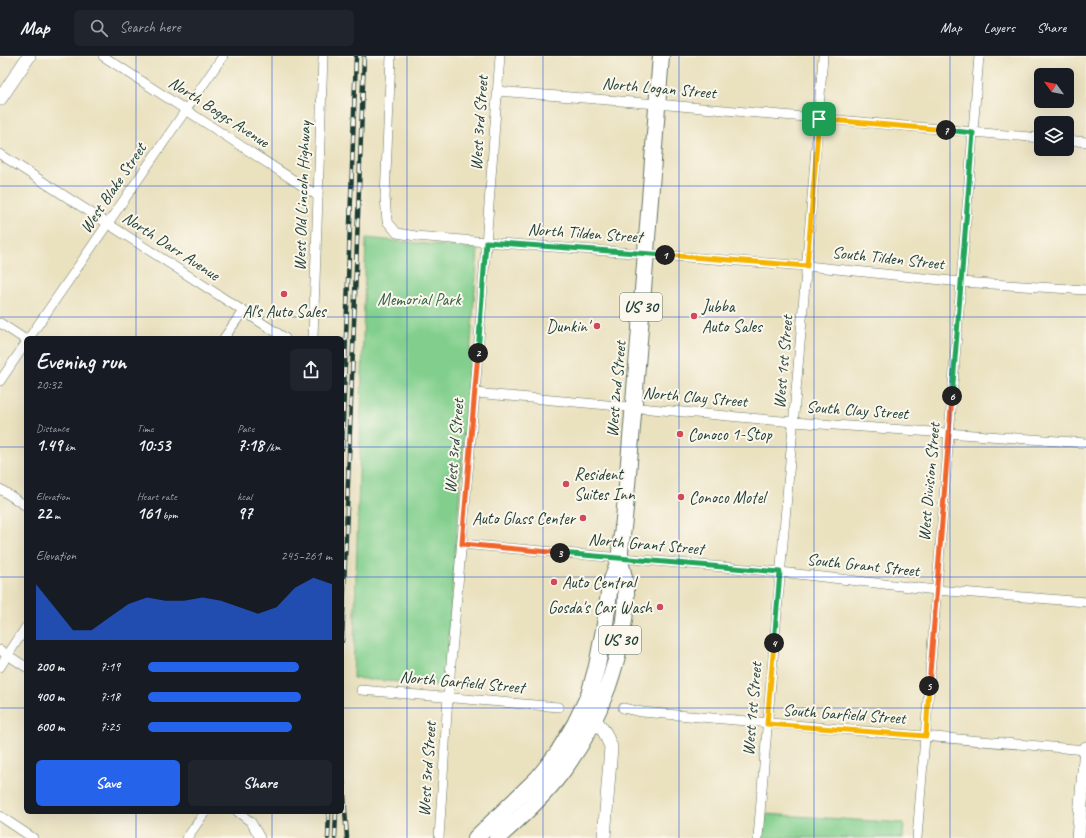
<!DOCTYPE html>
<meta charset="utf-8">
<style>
body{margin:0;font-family:Caveat,sans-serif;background:#20242c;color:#f1f3f6;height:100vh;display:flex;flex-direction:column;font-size:15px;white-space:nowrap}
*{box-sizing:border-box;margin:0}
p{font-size:13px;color:#9ea1a6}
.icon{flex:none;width:22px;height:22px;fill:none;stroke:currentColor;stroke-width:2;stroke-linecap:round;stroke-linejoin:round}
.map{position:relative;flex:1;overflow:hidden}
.side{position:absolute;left:24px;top:280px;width:320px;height:478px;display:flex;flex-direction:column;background:#171b24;border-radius:6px;box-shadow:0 4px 16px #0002}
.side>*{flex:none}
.needle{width:26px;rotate:303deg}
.controls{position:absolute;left:1034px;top:12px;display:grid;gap:8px}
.controls a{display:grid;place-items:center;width:40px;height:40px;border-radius:6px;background:#171b24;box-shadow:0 4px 16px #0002;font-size:20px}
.pin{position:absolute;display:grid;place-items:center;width:34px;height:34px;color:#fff;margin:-17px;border-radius:8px;box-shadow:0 2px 6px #0006}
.km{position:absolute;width:20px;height:20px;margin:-10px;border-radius:50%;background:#222;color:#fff;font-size:11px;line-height:20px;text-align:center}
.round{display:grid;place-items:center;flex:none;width:42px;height:42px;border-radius:6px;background:#20242c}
.head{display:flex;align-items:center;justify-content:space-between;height:68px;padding:0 12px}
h1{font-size:22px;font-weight:700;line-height:30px}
.figures{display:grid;grid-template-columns:repeat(3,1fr);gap:6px;height:68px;padding:4px 12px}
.figures div{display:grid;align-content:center}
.figures b{font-size:17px;font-weight:700}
.figures small{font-size:11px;font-weight:400}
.figures p{font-size:11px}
.chart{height:112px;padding:8px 12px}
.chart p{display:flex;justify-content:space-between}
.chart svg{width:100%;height:72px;margin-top:4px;fill:#2563eb;opacity:.7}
.button{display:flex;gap:8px;margin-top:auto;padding:8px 12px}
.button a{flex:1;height:46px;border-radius:6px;background:#2563eb;color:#fff;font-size:16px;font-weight:700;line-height:46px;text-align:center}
.button a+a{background:#20242c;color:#f1f3f6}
ul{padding:0 12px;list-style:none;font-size:13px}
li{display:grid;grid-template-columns:64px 48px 1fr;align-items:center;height:30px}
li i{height:10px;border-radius:5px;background:#2563eb}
header{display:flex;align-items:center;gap:24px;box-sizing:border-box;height:56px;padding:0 20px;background:#171b24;border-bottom:1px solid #363941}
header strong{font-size:19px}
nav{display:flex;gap:22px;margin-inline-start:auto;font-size:14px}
.search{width:280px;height:36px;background:#20242c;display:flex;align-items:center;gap:10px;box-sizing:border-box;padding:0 14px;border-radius:6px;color:#9ea1a6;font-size:15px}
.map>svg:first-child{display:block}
.green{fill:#82cf8d;stroke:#508660}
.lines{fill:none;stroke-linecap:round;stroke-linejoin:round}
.street-casing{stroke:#667665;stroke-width:10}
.secondary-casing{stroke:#667665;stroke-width:14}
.highway-casing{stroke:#667665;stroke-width:18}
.street{stroke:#fff;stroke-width:9}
.secondary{stroke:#fff;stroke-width:13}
.highway{stroke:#fff;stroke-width:16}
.rail-casing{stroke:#1f3d34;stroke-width:4.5}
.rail{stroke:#fbf7ec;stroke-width:3;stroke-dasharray:9;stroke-linecap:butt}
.split-1-casing{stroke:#fff;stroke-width:8}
.split-2-casing{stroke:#fff;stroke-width:8}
.split-3-casing{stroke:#fff;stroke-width:8}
.split-4-casing{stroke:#fff;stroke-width:8}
.split-5-casing{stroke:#fff;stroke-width:8}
.split-6-casing{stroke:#fff;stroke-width:8}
.split-7-casing{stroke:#fff;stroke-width:8}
.split-8-casing{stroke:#fff;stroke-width:8}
.split-1{stroke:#f5b400;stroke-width:5}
.split-2{stroke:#22a559;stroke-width:5}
.split-3{stroke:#f0652b;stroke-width:5}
.split-4{stroke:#22a559;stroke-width:5}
.split-5{stroke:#f5b400;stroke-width:5}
.split-6{stroke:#f0652b;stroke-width:5}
.split-7{stroke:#22a559;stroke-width:5}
.split-8{stroke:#f5b400;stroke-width:5}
.grid{fill:none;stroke:#1d4ed8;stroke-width:1;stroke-opacity:0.55}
.poi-dot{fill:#d1495b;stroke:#fbf7ec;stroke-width:1.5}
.labels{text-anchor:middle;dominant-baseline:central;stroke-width:4;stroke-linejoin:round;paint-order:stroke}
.shield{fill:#fbf7ec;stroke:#61756b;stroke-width:1}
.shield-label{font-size:16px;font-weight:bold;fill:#1f3d34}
.street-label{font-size:17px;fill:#1f3d34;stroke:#fbf7ec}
.park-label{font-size:17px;fill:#38624a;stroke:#fbf7ec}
.poi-label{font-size:17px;fill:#1f3d34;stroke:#fbf7ec;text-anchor:start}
</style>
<header>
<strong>Map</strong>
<div class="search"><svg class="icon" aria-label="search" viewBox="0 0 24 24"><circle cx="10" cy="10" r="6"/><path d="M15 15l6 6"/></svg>Search here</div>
<nav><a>Map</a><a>Layers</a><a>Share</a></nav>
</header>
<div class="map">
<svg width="1086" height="782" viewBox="0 0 1086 782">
<rect width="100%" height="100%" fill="#fbf7ec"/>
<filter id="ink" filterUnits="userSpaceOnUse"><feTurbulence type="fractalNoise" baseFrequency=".025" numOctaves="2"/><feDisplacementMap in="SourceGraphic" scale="8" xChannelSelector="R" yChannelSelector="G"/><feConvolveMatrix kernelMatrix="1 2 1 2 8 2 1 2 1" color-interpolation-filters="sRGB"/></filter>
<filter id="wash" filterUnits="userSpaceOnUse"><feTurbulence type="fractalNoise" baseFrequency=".012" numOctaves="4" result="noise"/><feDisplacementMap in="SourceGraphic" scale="16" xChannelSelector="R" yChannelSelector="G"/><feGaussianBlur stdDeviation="0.9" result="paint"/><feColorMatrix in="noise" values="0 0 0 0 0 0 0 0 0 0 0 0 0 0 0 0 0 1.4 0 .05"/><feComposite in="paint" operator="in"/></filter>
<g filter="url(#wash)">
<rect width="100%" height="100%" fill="#eae1bf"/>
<g class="green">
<path d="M366 182 478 193 445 630 353 622Z"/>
<path d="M765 758 904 767 903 782H763Z"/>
</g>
</g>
<g filter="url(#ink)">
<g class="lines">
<g class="street-casing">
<g id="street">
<path d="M103 0 318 140"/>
<path d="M391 0 385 141 387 165 397 177 416 180 486 186 807 210 961 226 1086 234"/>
<path d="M497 35 657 48 1041 82"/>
<path d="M1067 84 1086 86"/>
<path d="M0 98 285 282"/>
<path d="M0 267 26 284"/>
<path d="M29 282 223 0"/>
<path d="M224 282 243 255"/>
<path d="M313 282 323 0"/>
<path d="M0 325 26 287"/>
<path d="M475 337 793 366 1086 387"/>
<path d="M0 433 26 450"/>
<path d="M462 488 780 516 936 534 1086 546"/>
<path d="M0 594 26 611"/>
<path d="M0 611 26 571"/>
<path d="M361 634 559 651"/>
<path d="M623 652 642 656C790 669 938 681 1086 694"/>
<path d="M238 756 251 766 260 782"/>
<path d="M0 760 33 782"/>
<path d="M187 782 205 756"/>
<path d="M439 782 448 641 475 337 500 0"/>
<path d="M758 782C779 521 804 261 823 0"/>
<path d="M917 782 979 0"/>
</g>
</g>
<g class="secondary-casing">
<g id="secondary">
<path d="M0 43 29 0"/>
<path d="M594 662 605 677 611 691 604 782"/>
<path d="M1078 782 1086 692"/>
</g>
</g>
<g class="highway-casing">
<g id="highway">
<path d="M476 782 538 722 557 698 575 668 589 639 597 610 605 568 610 529 620 502"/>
<path d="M497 782C520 762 543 741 561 717 581 691 597 661 608 630 618 601 625 570 626 540 627 528 622 516 620 504 619 492 623 475 624 463 638 309 649 154 661 0"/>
</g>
</g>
<use href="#street" class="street"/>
<use href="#secondary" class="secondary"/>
<use href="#highway" class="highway"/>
<g class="rail-casing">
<g id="rail">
<path d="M342 393 356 0"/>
<path d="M342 585 364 0"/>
<path d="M342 712 347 782"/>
<path d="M328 782 329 756"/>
<path d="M335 782 336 756"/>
</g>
</g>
<use href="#rail" class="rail"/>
</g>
</g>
<g class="lines" filter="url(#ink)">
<g class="split-1-casing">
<path id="split-1" d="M665 199 807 210 819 63"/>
</g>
<g class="split-2-casing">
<path id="split-2" d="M478 297 486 186 665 199"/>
</g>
<g class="split-3-casing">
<path id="split-3" d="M478 297 462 488 560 497"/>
</g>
<g class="split-4-casing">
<path id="split-4" d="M560 497 780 516 774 587"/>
</g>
<g class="split-5-casing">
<path id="split-5" d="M774 587 767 668 926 680 929 630"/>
</g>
<g class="split-6-casing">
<path id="split-6" d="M929 630 952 340"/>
</g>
<g class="split-7-casing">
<path id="split-7" d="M946 74 973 77 952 340"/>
</g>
<g class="split-8-casing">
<path id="split-8" d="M819 63 946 74"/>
</g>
<use href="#split-1" class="split-1"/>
<use href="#split-2" class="split-2"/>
<use href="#split-3" class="split-3"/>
<use href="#split-4" class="split-4"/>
<use href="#split-5" class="split-5"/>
<use href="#split-6" class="split-6"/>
<use href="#split-7" class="split-7"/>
<use href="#split-8" class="split-8"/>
</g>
<path class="grid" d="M136 0V282M272 0V282M407 0V782M543 0V782M679 0V782M814 0V782M950 0V782M0 130H1086M0 261H1086M0 391H26M342 391H1086M0 521H26M342 521H1086M0 652H26M342 652H1086M136 756V782M272 756V782"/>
<g class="poi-dot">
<circle cx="284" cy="238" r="4"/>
<circle cx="694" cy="260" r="4"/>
<circle cx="597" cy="270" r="4"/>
<circle cx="680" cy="378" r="4"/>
<circle cx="566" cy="428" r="4"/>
<circle cx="681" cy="441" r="4"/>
<circle cx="583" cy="462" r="4"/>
<circle cx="554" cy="526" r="4"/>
<circle cx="660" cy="551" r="4"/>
</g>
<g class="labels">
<g class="shield">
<rect x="620" y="237" width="42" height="28" rx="3"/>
<rect x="599" y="570" width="42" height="28" rx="3"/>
</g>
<g class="shield-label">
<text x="641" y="251">US 30</text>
<text x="620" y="584">US 30</text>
</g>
<g class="street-label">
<text transform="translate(659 32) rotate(5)">North Logan Street</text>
<text transform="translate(219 56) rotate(33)">North Boggs Avenue</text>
<text transform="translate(479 67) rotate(-86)">West 3rd Street</text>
<text transform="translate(113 132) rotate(-56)">West Blake Street</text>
<text transform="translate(302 140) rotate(-88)">West Old Lincoln Highway</text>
<text transform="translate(585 177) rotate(4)">North Tilden Street</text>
<text transform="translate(171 190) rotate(33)">North Darr Avenue</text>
<text transform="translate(888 202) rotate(6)">South Tilden Street</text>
<text transform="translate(783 306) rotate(-85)">West 1st Street</text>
<text transform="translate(616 333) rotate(-85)">West 2nd Street</text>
<text transform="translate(695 341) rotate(5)">North Clay Street</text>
<text transform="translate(857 354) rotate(4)">South Clay Street</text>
<text transform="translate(454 390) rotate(-85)">West 3rd Street</text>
<text transform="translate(929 426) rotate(-85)">West Division Street</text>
<text transform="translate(646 488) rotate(5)">North Grant Street</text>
<text transform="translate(863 509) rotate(6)">South Grant Street</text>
<text transform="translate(462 626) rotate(5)">North Garfield Street</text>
<text transform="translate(752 653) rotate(-85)">West 1st Street</text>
<text transform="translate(844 658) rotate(4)">South Garfield Street</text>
<text transform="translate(427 713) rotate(-86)">West 3rd Street</text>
</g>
<g class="park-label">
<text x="419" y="243">Memorial Park</text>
</g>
<g class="poi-label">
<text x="702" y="250">Jubba<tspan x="702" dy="20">Auto Sales</tspan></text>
<text x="284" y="255" text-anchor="middle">Al's Auto Sales</text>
<text x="589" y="270" text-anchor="end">Dunkin'</text>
<text x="688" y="378">Conoco 1-Stop</text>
<text x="574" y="418">Resident<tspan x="574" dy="20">Suites Inn</tspan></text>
<text x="689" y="441">Conoco Motel</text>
<text x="575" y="462" text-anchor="end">Auto Glass Center</text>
<text x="562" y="526">Auto Central</text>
<text x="652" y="551" text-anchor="end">Gosda's Car Wash</text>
</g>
</g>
</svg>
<div class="controls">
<a><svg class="needle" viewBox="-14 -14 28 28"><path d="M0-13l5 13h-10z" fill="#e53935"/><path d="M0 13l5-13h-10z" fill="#9ea1a6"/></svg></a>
<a><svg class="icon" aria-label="layers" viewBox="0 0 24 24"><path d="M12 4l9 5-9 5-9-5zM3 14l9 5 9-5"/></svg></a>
</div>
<div class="pin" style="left:819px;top:63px;background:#1e9e55"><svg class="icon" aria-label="arrive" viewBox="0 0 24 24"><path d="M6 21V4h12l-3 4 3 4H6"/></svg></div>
<b class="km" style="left:665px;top:199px">1</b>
<b class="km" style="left:478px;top:297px">2</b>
<b class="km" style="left:560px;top:497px">3</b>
<b class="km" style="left:774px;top:587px">4</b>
<b class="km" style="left:929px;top:630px">5</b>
<b class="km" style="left:952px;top:340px">6</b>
<b class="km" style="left:946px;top:74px">7</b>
<section class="side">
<div class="head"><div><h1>Evening run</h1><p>20:32</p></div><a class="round"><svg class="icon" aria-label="share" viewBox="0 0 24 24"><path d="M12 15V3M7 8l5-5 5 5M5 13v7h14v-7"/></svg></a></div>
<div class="figures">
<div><p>Distance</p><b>1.49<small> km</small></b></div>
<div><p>Time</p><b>10:53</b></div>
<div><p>Pace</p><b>7:18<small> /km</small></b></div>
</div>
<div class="figures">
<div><p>Elevation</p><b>22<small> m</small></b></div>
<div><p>Heart rate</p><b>161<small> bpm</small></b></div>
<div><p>kcal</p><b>97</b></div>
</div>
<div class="chart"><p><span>Elevation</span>245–261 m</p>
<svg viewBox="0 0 160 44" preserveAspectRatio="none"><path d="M0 44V10L10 24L20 38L30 38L40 30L50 22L60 18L70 20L80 20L90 18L100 20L110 24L120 28L130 24L140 12L150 6L160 10V44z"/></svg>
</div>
<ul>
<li><b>200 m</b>7:19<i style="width:82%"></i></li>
<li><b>400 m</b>7:18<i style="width:83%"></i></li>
<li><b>600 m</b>7:25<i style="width:78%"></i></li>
</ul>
<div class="button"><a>Save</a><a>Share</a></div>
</section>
</div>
